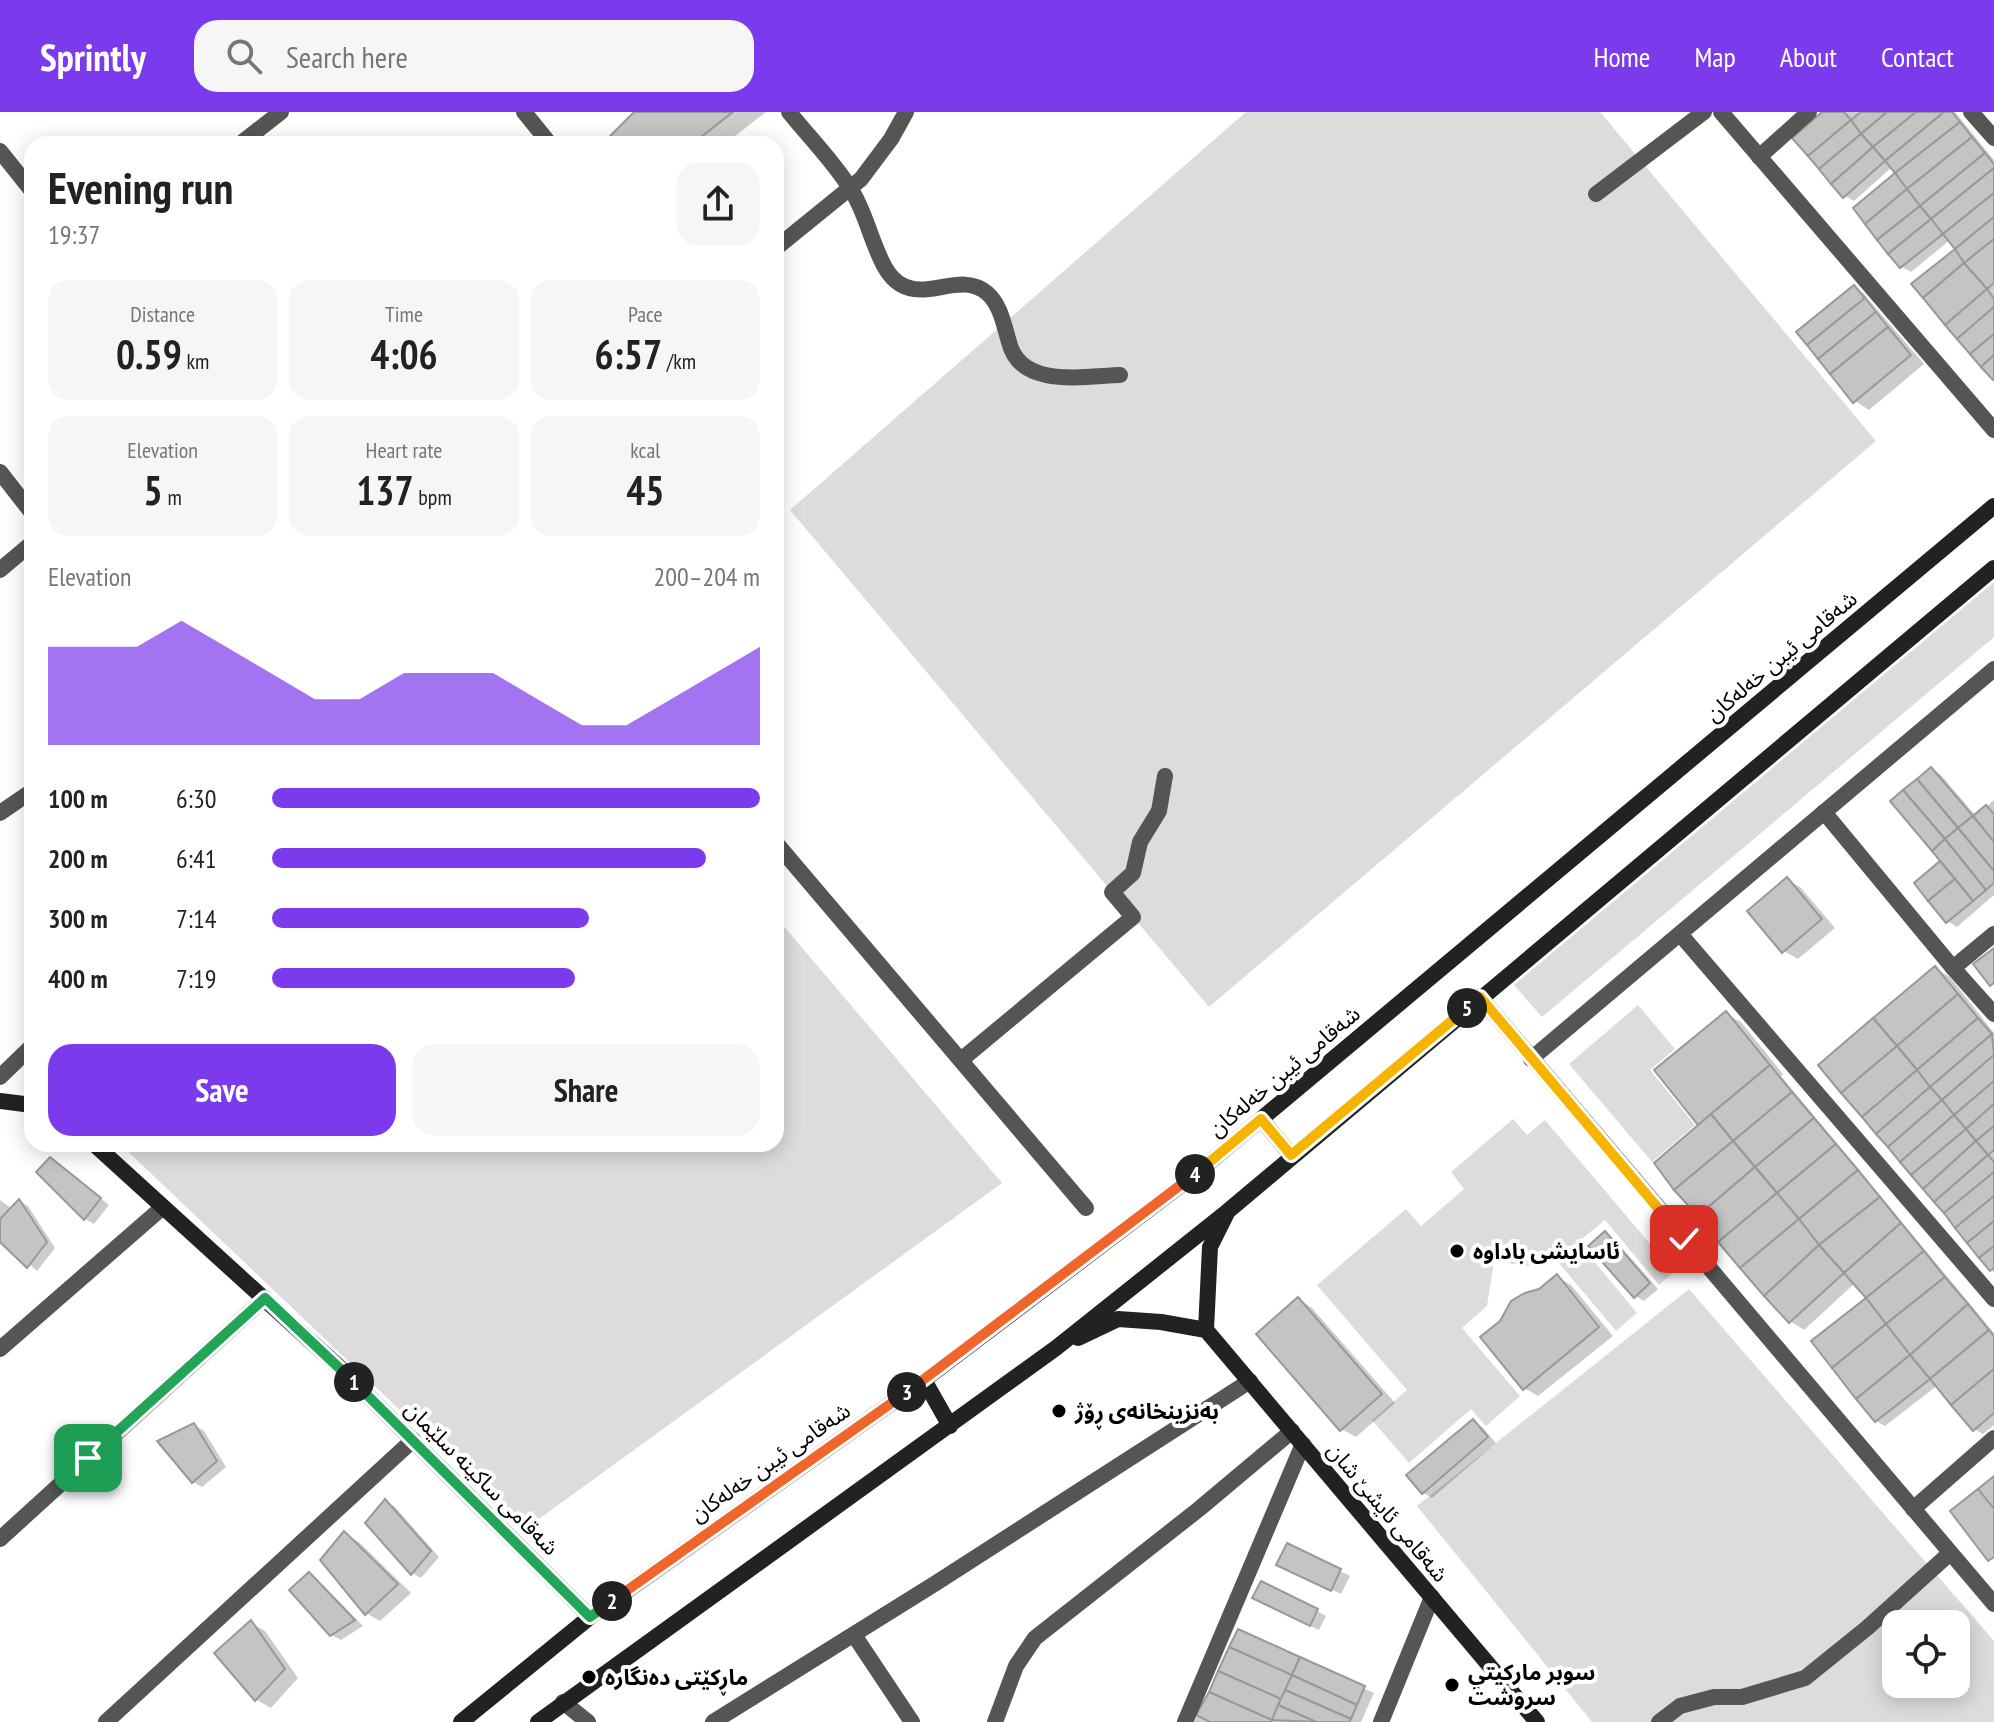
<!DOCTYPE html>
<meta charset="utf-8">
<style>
body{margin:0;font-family:"PT Sans Narrow","Noto Sans Arabic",sans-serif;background:#f6f6f6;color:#222;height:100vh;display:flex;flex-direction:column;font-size:30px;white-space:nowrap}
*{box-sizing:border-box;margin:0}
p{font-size:26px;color:#767676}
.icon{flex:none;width:44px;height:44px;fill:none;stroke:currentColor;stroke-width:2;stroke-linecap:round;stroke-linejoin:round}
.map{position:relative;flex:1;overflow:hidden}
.sheet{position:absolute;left:24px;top:24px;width:760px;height:1016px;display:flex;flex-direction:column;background:#fff;border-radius:24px;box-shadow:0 4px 20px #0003}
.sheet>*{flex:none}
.tools{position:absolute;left:1882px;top:1498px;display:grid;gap:16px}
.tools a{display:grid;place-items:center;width:88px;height:88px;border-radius:16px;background:#fff;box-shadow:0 4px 20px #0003;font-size:40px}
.pin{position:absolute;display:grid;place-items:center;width:68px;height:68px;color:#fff;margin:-34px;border-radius:16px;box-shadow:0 4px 12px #0006}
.km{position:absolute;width:40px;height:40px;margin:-20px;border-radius:50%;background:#222;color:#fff;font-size:22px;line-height:40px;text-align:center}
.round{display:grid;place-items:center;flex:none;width:84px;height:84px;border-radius:24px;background:#f6f6f6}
.headline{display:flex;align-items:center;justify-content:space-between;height:136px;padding:0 24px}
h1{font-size:44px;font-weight:700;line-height:60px}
.figures{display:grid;grid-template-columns:repeat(3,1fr);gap:12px;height:136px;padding:8px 24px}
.figures div{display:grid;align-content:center;border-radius:20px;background:#f6f6f6;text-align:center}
.figures b{font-size:40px;font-weight:700}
.figures small{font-size:22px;font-weight:400}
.figures p{font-size:22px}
.chart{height:224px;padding:16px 24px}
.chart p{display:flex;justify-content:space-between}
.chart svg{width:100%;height:144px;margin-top:8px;fill:#7c3aed;opacity:.7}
.cta{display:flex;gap:16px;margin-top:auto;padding:16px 24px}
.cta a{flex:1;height:92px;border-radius:24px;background:#7c3aed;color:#fff;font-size:32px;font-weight:700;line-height:92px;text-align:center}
.cta a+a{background:#f6f6f6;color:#222}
ul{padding:0 24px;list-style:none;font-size:26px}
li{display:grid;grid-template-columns:128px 96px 1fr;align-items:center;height:60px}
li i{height:20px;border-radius:10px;background:#7c3aed}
header{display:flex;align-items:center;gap:48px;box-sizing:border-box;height:112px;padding:0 40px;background:#7c3aed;color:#fff}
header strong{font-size:38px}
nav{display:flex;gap:44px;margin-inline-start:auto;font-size:28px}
.search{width:560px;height:72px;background:#f6f6f6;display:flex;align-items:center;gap:20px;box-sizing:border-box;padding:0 28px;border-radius:24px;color:#767676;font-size:30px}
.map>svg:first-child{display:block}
.green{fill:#dcdcdc;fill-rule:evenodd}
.shadow{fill:#0003}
.building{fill:#c4c4c4;stroke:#999;stroke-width:2}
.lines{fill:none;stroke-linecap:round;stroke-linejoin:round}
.street{stroke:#555;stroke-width:16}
.secondary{stroke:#222;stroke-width:16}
.split-1-casing{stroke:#fff;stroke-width:16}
.split-2-casing{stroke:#fff;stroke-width:16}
.split-3-casing{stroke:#fff;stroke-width:16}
.split-4-casing{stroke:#fff;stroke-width:16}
.split-5-casing{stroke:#fff;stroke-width:16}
.split-6-casing{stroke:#fff;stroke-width:16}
.split-1{stroke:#22a559;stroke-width:10}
.split-2{stroke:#22a559;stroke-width:10}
.split-3{stroke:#f0652b;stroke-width:10}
.split-4{stroke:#f0652b;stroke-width:10}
.split-5{stroke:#f5b400;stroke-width:10}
.split-6{stroke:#f5b400;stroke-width:10}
.poi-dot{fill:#000;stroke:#fff;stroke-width:3}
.labels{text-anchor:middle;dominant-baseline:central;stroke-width:8;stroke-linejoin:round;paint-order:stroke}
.street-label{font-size:22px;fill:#000;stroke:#fff}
.poi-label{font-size:22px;font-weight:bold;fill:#000;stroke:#fff;text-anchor:start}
</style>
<header>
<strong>Sprintly</strong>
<div class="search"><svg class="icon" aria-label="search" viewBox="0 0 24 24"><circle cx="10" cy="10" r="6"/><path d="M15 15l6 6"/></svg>Search here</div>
<nav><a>Home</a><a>Map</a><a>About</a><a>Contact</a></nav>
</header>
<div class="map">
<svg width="1994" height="1610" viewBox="0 0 1994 1610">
<rect width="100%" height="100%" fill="#fff"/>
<g class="green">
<path d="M1246 0H1600L1876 329 1209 895 790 398Z"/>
<path d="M1994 470V525L1542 905 1514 873Z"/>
<path d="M776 805 1002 1071 525 1417 120 1032H776Z"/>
<path d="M1638 893 1675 937 1650 958 1695 1013 1652 1050 1569 952Z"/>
<path d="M1513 1007 1527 1023 1545 1008 1674 1160 1659 1173 1605 1108 1578 1130 1637 1201 1616 1219 1548 1138 1528 1154 1494 1149 1487 1194 1462 1216 1520 1284 1486 1314 1471 1297 1409 1351 1372 1308 1407 1278 1317 1173 1406 1097 1421 1114 1464 1077 1451 1060Z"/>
<path d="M1689 1177 1994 1529V1610H1592L1417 1394ZM1896 1512H1956V1572H1896Z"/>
</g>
<g class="shadow">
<path d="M636 0H766L725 32H605Z"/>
<path d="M1826 0H1955L1994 48V266L1957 137 1950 128 1911 160 1902 155 1856 97 1898 61 1892 55 1854 89 1845 84Z"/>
<path d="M1854 175 1863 181 1924 252 1869 298 1855 289Z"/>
<path d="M1932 657 1941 663 1976 704 1994 688V783L1957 815 1947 809 1916 771 1943 749Z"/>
<path d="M1787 768 1801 776 1835 816 1798 847 1784 839Z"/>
<path d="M1936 857 1950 865 1994 921V1161L1821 953Z"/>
<path d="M1726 902 1741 910 1783 962 1781 964 1994 1221V1313L1983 1322 1974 1317 1938 1273 1885 1314 1876 1309 1868 1186 1855 1171 1804 1218 1790 1209 1699 1012Z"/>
<path d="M59 1053 109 1093 94 1112 85 1107 39 1060Z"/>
<path d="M0 1088 12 1097 19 1089 28 1094 55 1136 37 1159 0 1127Z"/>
<path d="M1605 1122 1614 1127 1658 1177 1644 1189 1635 1184Z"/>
<path d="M1557 1165 1571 1173 1613 1224 1538 1284 1524 1276 1540 1178Z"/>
<path d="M1298 1187 1312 1196 1395 1291 1356 1325 1341 1317Z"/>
<path d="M1473 1309 1482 1315 1496 1331 1432 1386 1423 1381Z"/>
<path d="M194 1313 204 1319 226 1355 202 1375 193 1370Z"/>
<path d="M386 1390 395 1395 439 1445 421 1466 412 1461Z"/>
<path d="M344 1422 359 1430 411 1481 380 1509 366 1501Z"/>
<path d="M1288 1434 1350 1464 1341 1482 1288 1457Z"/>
<path d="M309 1463 318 1468 363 1514 341 1528 331 1523Z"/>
<path d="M1264 1491 1317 1499 1326 1504 1319 1518Z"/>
<path d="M251 1511 265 1519 298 1566 271 1596 257 1588 217 1541Z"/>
<path d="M1239 1519 1374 1581 1361 1610H1194Z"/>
</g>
<g class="building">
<path d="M634 0H733L692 32H602Z"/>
<path d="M1822 0H1844L1851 8 1808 44 1792 26Z"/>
<path d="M1861 0H1887L1861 22 1851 8Z"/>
<path d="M1887 0H1916L1873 35 1861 22Z"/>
<path d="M1916 0H1944L1885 49 1873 35Z"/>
<path d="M1944 0H1952L1960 10 1895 61 1885 49Z"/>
<path d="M1851 8 1861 22 1819 57 1808 44Z"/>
<path d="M1960 10 1972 25 1907 77 1895 61Z"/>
<path d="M1861 22 1873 35 1831 72 1819 57Z"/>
<path d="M1972 25 1985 41 1920 94 1907 77Z"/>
<path d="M1873 35 1885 49 1843 86 1831 72Z"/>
<path d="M1985 41 1994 52V56L1931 107 1920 94Z"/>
<path d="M1994 56V81L1943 122 1931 107Z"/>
<path d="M1895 61 1907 77 1865 112 1853 96Z"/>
<path d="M1907 77 1920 94 1877 128 1865 112Z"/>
<path d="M1994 81V105L1955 137 1943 122Z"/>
<path d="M1920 94 1931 107 1888 142 1877 128Z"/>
<path d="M1994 105V127L1964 151 1955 137Z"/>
<path d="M1931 107 1943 122 1900 156 1888 142Z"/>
<path d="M1994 127V171L1987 177 1964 151Z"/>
<path d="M1955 137 1964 151 1923 186 1911 172Z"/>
<path d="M1964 151 1987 177 1945 213 1923 186Z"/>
<path d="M1854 173 1865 186 1807 233 1796 220Z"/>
<path d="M1987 177 1994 187V195L1957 227 1945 213Z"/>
<path d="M1865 186 1876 200 1818 247 1807 233Z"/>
<path d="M1994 195V222L1970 242 1957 227Z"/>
<path d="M1876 200 1888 215 1830 262 1818 247Z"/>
<path d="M1888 215 1911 243 1853 291 1830 262Z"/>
<path d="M1994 222V243L1981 255 1970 242Z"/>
<path d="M1994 243V267L1993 268 1981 255Z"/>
<path d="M1931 655 1973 704 1958 716 1917 667Z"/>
<path d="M1917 667 1958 716 1945 727 1903 678Z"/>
<path d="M1903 678 1945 727 1932 739 1890 689Z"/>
<path d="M1986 693 1994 702V730L1973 704Z"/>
<path d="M1973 704 1994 730V759L1958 716Z"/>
<path d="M1958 716 1994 759V771L1986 778 1945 727Z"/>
<path d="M1945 727 1986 778 1973 789 1932 739Z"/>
<path d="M1940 749 1955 767 1928 789 1914 771Z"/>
<path d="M1787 765 1822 807 1782 841 1747 799Z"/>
<path d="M1955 767 1973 789 1946 811 1928 789Z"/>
<path d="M1994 836V871L1990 874 1973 852Z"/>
<path d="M1935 854 1958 882 1897 934 1873 906Z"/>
<path d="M1958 882 1978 906 1917 958 1897 934Z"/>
<path d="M1726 899 1770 953 1698 1013 1654 958Z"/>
<path d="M1873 906 1897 934 1841 981 1818 953Z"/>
<path d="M1978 906 1992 922 1930 975 1917 958Z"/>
<path d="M1992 922 1994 943 1942 988 1930 975Z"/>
<path d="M1897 934 1917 958 1862 1005 1841 981Z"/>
<path d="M1994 943V969L1954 1003 1942 988Z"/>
<path d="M1770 953 1792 980 1733 1029 1711 1002Z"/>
<path d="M1917 958 1930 975 1876 1022 1862 1005Z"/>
<path d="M1994 969V992L1966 1017 1954 1003Z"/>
<path d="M1930 975 1942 988 1888 1035 1876 1022Z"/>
<path d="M1792 980 1814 1006 1755 1055 1733 1029Z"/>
<path d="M1942 988 1954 1003 1900 1050 1888 1035Z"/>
<path d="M1994 992V1014L1976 1029 1966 1017Z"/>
<path d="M1711 1002 1733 1029 1674 1078 1654 1051Z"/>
<path d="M1954 1003 1966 1017 1911 1063 1900 1050Z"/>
<path d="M1814 1006 1836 1032 1777 1081 1755 1055Z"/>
<path d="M1994 1014V1038L1988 1043 1976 1029Z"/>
<path d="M1966 1017 1976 1029 1923 1077 1911 1063Z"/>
<path d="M1733 1029 1755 1055 1698 1104 1674 1078Z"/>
<path d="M1976 1029 1988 1043 1934 1090 1923 1077Z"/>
<path d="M1836 1032 1858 1058 1799 1107 1777 1081Z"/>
<path d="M1988 1043 1994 1050V1060L1944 1101 1934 1090Z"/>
<path d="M50 1045 101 1086 84 1108 36 1060Z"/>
<path d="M1755 1055 1777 1081 1718 1130 1698 1104Z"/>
<path d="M1858 1058 1880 1085 1819 1133 1799 1107Z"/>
<path d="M1994 1060V1084L1955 1116 1944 1101Z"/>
<path d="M1777 1081 1799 1107 1740 1156 1718 1130Z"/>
<path d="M1994 1084V1109L1967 1131 1955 1116Z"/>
<path d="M1880 1085 1901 1111 1844 1161 1819 1133Z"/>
<path d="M19 1087 47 1130 27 1156 0 1130V1107Z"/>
<path d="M1799 1107 1819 1133 1764 1184 1740 1156Z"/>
<path d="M1994 1109V1134L1979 1146 1967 1131Z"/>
<path d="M1901 1111 1924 1139 1866 1186 1844 1161Z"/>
<path d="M1605 1119 1650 1171 1634 1186 1588 1134Z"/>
<path d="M1819 1133 1844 1161 1789 1211 1764 1184Z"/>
<path d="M1994 1134V1156L1990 1159 1979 1146Z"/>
<path d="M1924 1139 1945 1165 1886 1212 1866 1186Z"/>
<path d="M1557 1162 1599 1215 1523 1278 1480 1225 1500 1209 1511 1189 1525 1181 1539 1177Z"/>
<path d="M1945 1165 1968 1192 1910 1243 1886 1212Z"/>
<path d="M1298 1185 1382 1282 1340 1319 1256 1222Z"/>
<path d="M1866 1186 1886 1212 1832 1256 1811 1229Z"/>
<path d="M1968 1192 1989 1218 1930 1267 1910 1243Z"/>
<path d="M1886 1212 1910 1243 1856 1287 1832 1256Z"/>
<path d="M1989 1218 1994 1224V1257L1951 1293 1930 1267Z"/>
<path d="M1910 1243 1930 1267 1875 1310 1856 1287Z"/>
<path d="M1994 1257V1301L1973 1319 1951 1293Z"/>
<path d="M1473 1307 1488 1325 1422 1382 1406 1363Z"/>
<path d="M194 1311 217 1349 192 1371 157 1329Z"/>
<path d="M1994 1364V1397L1978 1377Z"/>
<path d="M1978 1377 1994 1397V1445L1988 1449 1950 1399Z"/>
<path d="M385 1387 431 1439 411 1463 365 1411Z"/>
<path d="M344 1419 398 1472 365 1503 320 1448Z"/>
<path d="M1287 1431 1341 1457 1331 1479 1276 1453Z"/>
<path d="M309 1460 355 1508 330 1524 289 1478Z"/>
<path d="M1261 1469 1318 1497 1310 1514 1252 1486Z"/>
<path d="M251 1508 285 1557 255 1589 214 1541Z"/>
<path d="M1238 1517 1300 1545 1292 1563 1229 1535Z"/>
<path d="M1229 1535 1292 1563 1281 1587 1218 1559Z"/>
<path d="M1300 1545 1365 1574 1357 1593 1292 1563Z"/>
<path d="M1218 1559 1281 1587 1272 1608 1209 1580Z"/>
<path d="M1292 1563 1357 1593 1351 1607 1285 1578Z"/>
<path d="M1285 1578 1351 1607 1349 1610H1316L1278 1593Z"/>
<path d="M1209 1580 1272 1608 1271 1610H1210L1196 1603Z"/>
<path d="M1278 1593 1316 1610 1272 1608Z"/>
</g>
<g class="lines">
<g class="street">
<path d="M524 0 550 32"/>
<path d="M789 0C809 25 833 49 850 76 861 92 867 113 874 131 880 146 886 163 900 172 927 189 961 159 987 181 1001 193 1004 214 1009 230 1020 277 1085 264 1120 263"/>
<path d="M1721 0 1994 318"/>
<path d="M1971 0 1994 26"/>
<path d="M240 32 281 0"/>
<path d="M0 39 32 79"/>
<path d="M1759 45 1809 0"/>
<path d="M1596 82 1704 0"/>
<path d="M776 136 861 67 891 27 906 0"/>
<path d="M0 360 32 401"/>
<path d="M0 458 32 431"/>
<path d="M1824 700 1953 856 1994 902"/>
<path d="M0 701 32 679"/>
<path d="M776 731 1086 1096"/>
<path d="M1680 822 1994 1187"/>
<path d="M1953 856 1994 822"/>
<path d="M1480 885 1994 1492"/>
<path d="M1531 947 1994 557"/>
<path d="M961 948 1133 805 1112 780 1133 761 1140 730 1159 699 1165 664"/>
<path d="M0 965 32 934"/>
<path d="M0 1237 163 1095"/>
<path d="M1913 1397 1994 1326"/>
<path d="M0 1427 265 1186"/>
<path d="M854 1523 912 1610"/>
<path d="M563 1590 588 1610"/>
<path d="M106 1610 413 1328"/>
<path d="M713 1610 936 1471 1250 1269"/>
<path d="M995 1610 1016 1554 1035 1526 1199 1397 1292 1319"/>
<path d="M1185 1610 1303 1332"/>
<path d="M1381 1610 1432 1485"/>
<path d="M1659 1610 1680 1594 1714 1585H1742L1805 1566 1867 1516 1949 1442"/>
</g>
<g class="secondary">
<path d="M0 989 32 993"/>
<path d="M1261 1007 1291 1043"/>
<path d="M94 1032 339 1255 590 1505"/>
<path d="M1206 1218 1210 1135 1226 1103"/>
<path d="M1078 1226 1118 1207 1161 1210 1206 1218 1537 1610"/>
<path d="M924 1268 950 1314"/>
<path d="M461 1610 590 1505 924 1268 1193 1064 1994 394"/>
<path d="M538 1610 1056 1236 1228 1099 1994 456"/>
</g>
</g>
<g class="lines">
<g class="split-1-casing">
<path id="split-1" d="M88 1346 265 1186 354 1270"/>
</g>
<g class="split-2-casing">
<path id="split-2" d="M354 1270 590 1505 612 1489"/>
</g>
<g class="split-3-casing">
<path id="split-3" d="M612 1489 907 1280"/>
</g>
<g class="split-4-casing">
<path id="split-4" d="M907 1280 1195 1062"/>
</g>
<g class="split-5-casing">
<path id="split-5" d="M1195 1062 1261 1007 1291 1043 1467 896"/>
</g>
<g class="split-6-casing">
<path id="split-6" d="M1467 896 1480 885 1684 1127"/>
</g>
<use href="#split-1" class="split-1"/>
<use href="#split-2" class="split-2"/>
<use href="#split-3" class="split-3"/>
<use href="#split-4" class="split-4"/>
<use href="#split-5" class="split-5"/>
<use href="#split-6" class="split-6"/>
</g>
<g class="poi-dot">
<circle cx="1457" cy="1139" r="8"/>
<circle cx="1059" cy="1299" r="8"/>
<circle cx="589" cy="1565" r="8"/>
<circle cx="1452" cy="1573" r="8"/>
</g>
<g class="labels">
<g class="street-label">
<text transform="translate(1781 544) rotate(-40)">شەقامی ئیبن خەلەکان</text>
<text transform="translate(1284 959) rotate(-40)">شەقامی ئیبن خەلەکان</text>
<text transform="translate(770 1350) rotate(-35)">شەقامی ئیبن خەلەکان</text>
<text transform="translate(482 1366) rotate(45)">شەقامی ساکینە سلێمان</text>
<text transform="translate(1388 1400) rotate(50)">شەقامی ئایشێ شان</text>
</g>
<g class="poi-label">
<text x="1473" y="1139">ئاسايشى باداوه</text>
<text x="1075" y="1299">بەنزینخانەی ڕۆژ</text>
<text x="1468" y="1560">سوبر ماركيتي<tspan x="1468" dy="25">سروشت</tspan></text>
<text x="605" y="1565">ماڕكێتی دەنگارە</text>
</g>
</g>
</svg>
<div class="tools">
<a><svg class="icon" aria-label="locate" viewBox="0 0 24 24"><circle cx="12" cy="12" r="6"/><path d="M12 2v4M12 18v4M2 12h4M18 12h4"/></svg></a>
</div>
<div class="pin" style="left:88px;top:1346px;background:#1e9e55"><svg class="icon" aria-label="arrive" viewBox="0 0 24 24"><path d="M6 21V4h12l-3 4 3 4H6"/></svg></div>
<div class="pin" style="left:1684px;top:1127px;background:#d93025"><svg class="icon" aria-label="check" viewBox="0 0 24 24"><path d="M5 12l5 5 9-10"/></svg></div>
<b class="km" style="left:354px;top:1270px">1</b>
<b class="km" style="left:612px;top:1489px">2</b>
<b class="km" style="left:907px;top:1280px">3</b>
<b class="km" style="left:1195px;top:1062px">4</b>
<b class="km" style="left:1467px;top:896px">5</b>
<section class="sheet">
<div class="headline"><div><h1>Evening run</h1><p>19:37</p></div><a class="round"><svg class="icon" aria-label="share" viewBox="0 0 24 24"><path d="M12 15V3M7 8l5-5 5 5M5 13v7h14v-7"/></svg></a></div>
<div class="figures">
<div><p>Distance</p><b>0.59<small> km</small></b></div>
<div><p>Time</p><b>4:06</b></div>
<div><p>Pace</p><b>6:57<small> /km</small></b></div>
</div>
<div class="figures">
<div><p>Elevation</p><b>5<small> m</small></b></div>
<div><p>Heart rate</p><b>137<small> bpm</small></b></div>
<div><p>kcal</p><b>45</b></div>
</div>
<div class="chart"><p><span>Elevation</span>200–204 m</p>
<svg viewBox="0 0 160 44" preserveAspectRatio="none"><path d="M0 44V14L10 14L20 14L30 6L40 14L50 22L60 30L70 30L80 22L90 22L100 22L110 30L120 38L130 38L140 30L150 22L160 14V44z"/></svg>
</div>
<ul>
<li><b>100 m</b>6:30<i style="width:100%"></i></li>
<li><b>200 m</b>6:41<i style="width:89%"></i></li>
<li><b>300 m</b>7:14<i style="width:65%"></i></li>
<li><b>400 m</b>7:19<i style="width:62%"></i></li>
</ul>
<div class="cta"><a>Save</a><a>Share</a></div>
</section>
</div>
